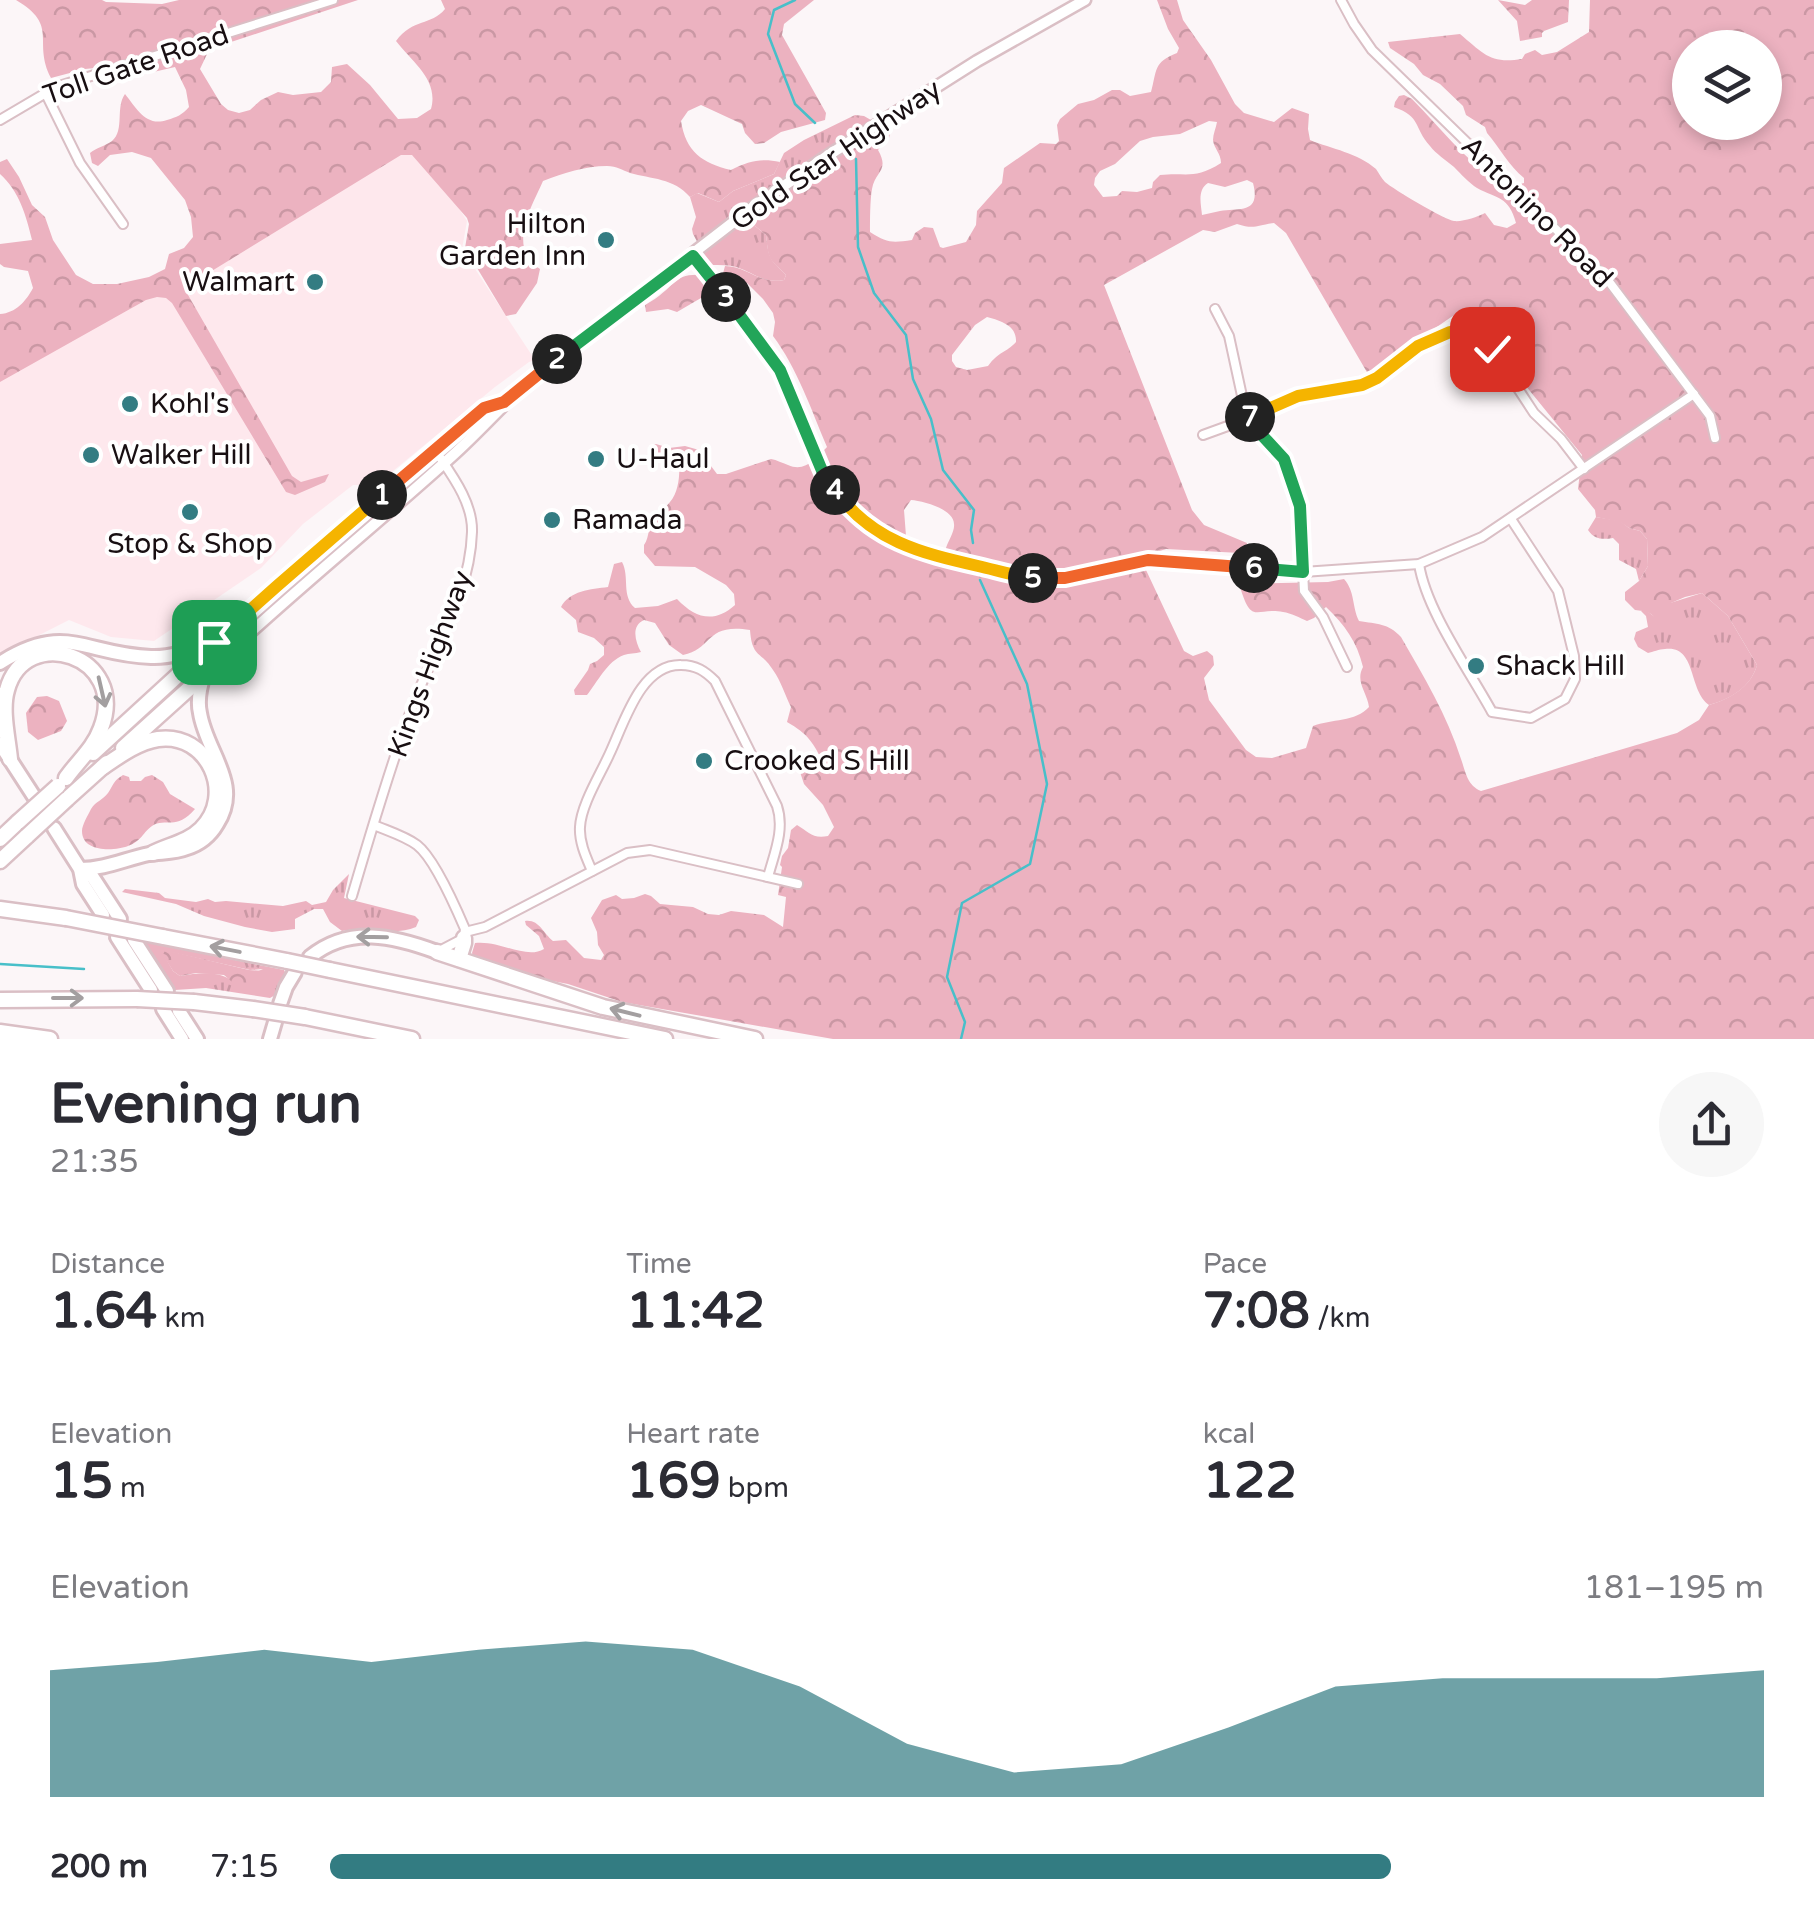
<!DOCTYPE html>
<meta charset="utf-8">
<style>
body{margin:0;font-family:"Varela Round",sans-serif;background:#f7f7f7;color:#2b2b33;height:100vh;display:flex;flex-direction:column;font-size:38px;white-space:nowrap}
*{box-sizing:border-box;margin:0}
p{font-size:32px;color:#7c7c81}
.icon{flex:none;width:55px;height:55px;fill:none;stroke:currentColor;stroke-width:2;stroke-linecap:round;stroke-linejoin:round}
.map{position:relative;height:1039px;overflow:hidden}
.details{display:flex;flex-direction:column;background:#fff;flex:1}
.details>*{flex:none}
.controls{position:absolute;left:1672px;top:30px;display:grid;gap:20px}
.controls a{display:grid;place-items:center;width:110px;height:110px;border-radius:50%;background:#fff;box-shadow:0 5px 15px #0003;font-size:50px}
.pin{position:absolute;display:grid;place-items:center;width:85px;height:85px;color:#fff;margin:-42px;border-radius:20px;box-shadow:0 5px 15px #0006}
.km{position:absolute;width:50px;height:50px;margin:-25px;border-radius:50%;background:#222;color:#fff;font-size:28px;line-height:50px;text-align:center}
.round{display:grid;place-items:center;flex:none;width:105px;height:105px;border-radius:52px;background:#f7f7f7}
.overview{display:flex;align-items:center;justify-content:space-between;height:170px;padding:0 50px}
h1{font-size:55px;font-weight:700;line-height:75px}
.figures{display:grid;grid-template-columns:repeat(3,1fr);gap:15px;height:170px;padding:10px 50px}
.figures div{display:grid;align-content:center}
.figures b{font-size:50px;font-weight:700}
.figures small{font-size:28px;font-weight:400}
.figures p{font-size:28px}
.chart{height:280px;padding:20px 50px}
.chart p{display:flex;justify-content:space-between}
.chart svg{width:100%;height:180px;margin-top:10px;fill:#337c82;opacity:.7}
ul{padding:0 50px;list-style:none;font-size:32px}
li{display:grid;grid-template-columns:160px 120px 1fr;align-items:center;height:75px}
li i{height:25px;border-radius:12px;background:#337c82}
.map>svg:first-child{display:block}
.built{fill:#fee8ed}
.grass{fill:url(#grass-tufts);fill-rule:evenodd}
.forest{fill:url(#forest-crowns);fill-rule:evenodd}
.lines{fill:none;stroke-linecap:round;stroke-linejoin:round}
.stream{stroke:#48bfc9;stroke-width:2.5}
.minor-casing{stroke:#dabfc5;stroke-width:12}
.secondary-casing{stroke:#dabfc5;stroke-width:15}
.trunk-casing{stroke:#dabfc5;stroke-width:18}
.motorway-casing{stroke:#dabfc5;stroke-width:19}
.minor{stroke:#fff;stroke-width:8}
.secondary{stroke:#fff;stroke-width:10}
.trunk{stroke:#fff;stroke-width:12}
.motorway{stroke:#fff;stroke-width:14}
.motorway-bridge-casing{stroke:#dabfc5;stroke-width:19;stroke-linecap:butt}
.motorway-bridge{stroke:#fff;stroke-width:14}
.oneway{stroke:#a39fa0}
.split-1-casing{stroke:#fff;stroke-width:20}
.split-2-casing{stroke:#fff;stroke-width:20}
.split-3-casing{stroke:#fff;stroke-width:20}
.split-4-casing{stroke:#fff;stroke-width:20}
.split-5-casing{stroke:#fff;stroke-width:20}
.split-6-casing{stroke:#fff;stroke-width:20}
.split-7-casing{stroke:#fff;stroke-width:20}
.split-8-casing{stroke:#fff;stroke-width:20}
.split-1{stroke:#f5b400;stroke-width:12}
.split-2{stroke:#f0652b;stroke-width:12}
.split-3{stroke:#22a559;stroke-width:12}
.split-4{stroke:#22a559;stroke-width:12}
.split-5{stroke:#f5b400;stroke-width:12}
.split-6{stroke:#f0652b;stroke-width:12}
.split-7{stroke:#22a559;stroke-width:12}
.split-8{stroke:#f5b400;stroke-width:12}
.poi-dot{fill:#337c82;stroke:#fff;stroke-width:4}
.labels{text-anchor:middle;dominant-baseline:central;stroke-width:8;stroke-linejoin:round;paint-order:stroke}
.street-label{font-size:28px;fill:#180f12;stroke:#fff}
.poi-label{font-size:28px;fill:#180f12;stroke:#fff;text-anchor:start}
</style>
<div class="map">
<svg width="1814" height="1039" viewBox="0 0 1814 1039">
<defs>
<pattern id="grass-tufts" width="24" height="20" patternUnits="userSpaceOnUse" patternTransform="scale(2.5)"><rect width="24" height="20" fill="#ecb2c0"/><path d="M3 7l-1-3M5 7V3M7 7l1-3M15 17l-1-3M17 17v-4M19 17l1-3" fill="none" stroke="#ca98a4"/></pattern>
<pattern id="forest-crowns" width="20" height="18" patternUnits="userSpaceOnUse" patternTransform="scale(2.5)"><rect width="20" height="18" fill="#ecb2c0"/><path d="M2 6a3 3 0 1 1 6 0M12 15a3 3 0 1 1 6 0" fill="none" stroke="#ca98a4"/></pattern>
</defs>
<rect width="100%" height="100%" fill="#fcf6f8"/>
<path class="built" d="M416 140 467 221 462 249 535 360 529 362 495 387 376 485H353L303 524 261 568 154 641 111 637 69 620 0 655V374Z"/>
<g class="grass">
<path d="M855 115 864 116 883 127 754 217 755 226 766 235C769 260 769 258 786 275L784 280C763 284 755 273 736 267 729 265 720 265 711 265L707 260 693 234 692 229 696 217 690 197 697 193 719 202 733 191 774 174 784 153 804 140Z"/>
<path d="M1596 517 1620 521 1629 528 1640 531 1647 539 1648 566 1639 581 1636 569 1619 560V544L1613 538C1602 540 1594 539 1588 530Z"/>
<path d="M1702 593 1728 616 1757 665C1751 687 1731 699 1709 705 1688 690 1697 645 1665 649 1659 649 1653 652 1648 653L1638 647 1634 639 1636 632 1648 627 1646 616 1641 611H1647L1655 617 1670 603Z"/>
<path d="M349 874 344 898 415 916 419 920 416 927C393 937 367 925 342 931L330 922 323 909H314L295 919V929L272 932 245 927 204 916 176 904 122 892 125 889 159 893 165 898 196 902 208 899 215 902 226 901 283 906 306 901 312 905 326 902 333 890Z"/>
<path d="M145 942 284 970 286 974 277 994 270 998 206 988 175 990ZM166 951 250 970 263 969 234 982C218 970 199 973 180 976L173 971 164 955Z"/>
</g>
<g class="forest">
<path d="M16 0H102L106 2 162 4 179 0H358L225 44 208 52 200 69 221 104 228 110 239 113 250 110 261 100 278 92 293 95 321 92 331 82 332 67 347 64 370 85 398 119 417 118 431 109C439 80 413 63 396 41 413 18 431 26 445 9L441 0H814L784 24 782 35 826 113 825 120 781 132 764 143 755 144 745 133 742 124 701 105 688 111 681 121C686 152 702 163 731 170 749 161 761 158 780 162L774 174 733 191 719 202 698 193 690 197C674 178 651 179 630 173 622 170 617 166 607 166 585 166 564 173 543 181 534 202 514 234 528 258 529 260 538 268 540 269L537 283 516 314 506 316 465 248 469 224 467 218 412 155H401L184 288 292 476 301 482 329 474 325 482 295 495 286 492 172 303 166 298 157 297 146 300 0 382V314C16 313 26 301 33 288L28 271 4 267 0 264V244L32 240C26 215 19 191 0 174V162L7 159 19 177 32 205 45 217 53 240 76 275 93 284H117L149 277 165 269 169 254 184 248 193 237 191 217 185 200 151 158 132 152 110 155 98 166 92 163 90 153C96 148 105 146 112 141 125 130 115 108 125 94 137 109 146 127 167 120 177 117 182 115 189 107L186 90 175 67 119 80 105 67 85 69 51 78C32 41 60 26 16 0Z"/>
<path d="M1157 0H1177L1183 20 1211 60 1235 104 1244 113 1274 122 1292 108 1309 114 1308 129 1310 140C1332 149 1358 153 1376 169 1379 173 1381 178 1385 182 1393 189 1445 220 1454 221 1463 222 1477 217 1485 213L1494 225 1507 228 1516 223C1509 196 1497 199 1477 188 1469 183 1461 174 1454 167 1446 160 1436 154 1430 146 1413 127 1422 117 1394 107L1395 102 1399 96 1404 95 1412 99C1442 129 1469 166 1507 187L1524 183V178C1509 166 1500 148 1487 133L1485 127 1466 115 1463 106 1440 84 1423 75 1414 64 1390 48 1388 42 1460 34C1484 54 1490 64 1522 59L1525 54 1535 50 1542 55 1557 52 1589 32 1590 0H1814V1039H833L622 1002 568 984 537 978 490 963 473 956 472 953 475 943C500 940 526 960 544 949L539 936 526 925 525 921C539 919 543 933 553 941L566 940 584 958 601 960 604 955 598 945 597 932 591 918 602 900 616 895 622 899 634 898 645 894 651 896 660 904 693 907 708 914 719 915 731 911 764 915 783 927 786 897 778 895 782 867 780 865 782 856 788 848 791 830 797 825C809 832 812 839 828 836L834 827 823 805 804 784 800 772C808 768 819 771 824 765 814 743 808 734 787 722L791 707C785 695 781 681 773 670 761 651 752 658 750 630 704 623 714 649 683 655L669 645 655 623 644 620C631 626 635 641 641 652 635 654 629 653 624 655 607 661 597 683 587 695H575L574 690 588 670 590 664 597 661 604 655V647L594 638 578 632 576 620 561 607C569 591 591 589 608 587L614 564 622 562C630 577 621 596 635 608L658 606 677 599C695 618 714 624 735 605L734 594 726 585 695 567 655 566 644 553V545C647 541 648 535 649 530 653 519 663 510 670 502 679 492 680 474 679 461L649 453 648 447 656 444 669 448 685 446 699 450 717 474H726L771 459C777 460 782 463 788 465 805 473 816 458 827 447 811 409 797 368 773 336L775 322 773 313 763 299 747 283 727 279 707 300 701 298 677 312 668 309 646 312 645 305C684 283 667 269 722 277L725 266C747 266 760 285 784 280L786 275C768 257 769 262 766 235L755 226 753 217 860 141 883 127 892 125 889 138 878 150C890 171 875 171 872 189 870 200 870 220 870 232 887 243 892 243 912 240L915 233 924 227 933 228 940 247 943 248 966 242 976 225 977 211 1002 183 1004 168 1040 143 1056 144 1059 141 1057 125 1060 119 1078 104 1094 100 1112 90H1120L1130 96 1151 92C1157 71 1153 62 1177 53L1179 48 1168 29ZM1690 48H1765V122H1690ZM1209 121 1217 122C1216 128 1213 134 1213 140 1214 149 1221 153 1221 163 1194 180 1187 172 1160 175L1153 182 1152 188 1137 192 1122 191 1117 196 1103 197 1094 185 1095 178 1100 171 1115 164 1140 141 1153 137 1180 134ZM1247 180 1253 183C1261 214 1240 208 1220 211 1214 212 1208 214 1202 215 1201 204 1197 190 1208 183L1225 187ZM1274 223 1286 233 1368 374 1463 309 1582 455 1578 489 1595 510 1596 517 1620 522 1629 528 1640 531 1647 539 1648 566 1639 581 1625 592V600L1635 610C1646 611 1653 612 1658 623L1664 624 1672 616 1671 603 1685 597 1702 593 1728 616 1757 665C1751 687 1730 699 1709 705L1699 720 1677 733 1481 791C1467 785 1466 773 1461 759 1447 715 1424 677 1401 637 1388 623 1377 624 1359 621 1352 607 1355 591 1344 579L1328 582 1241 584 1240 587C1252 626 1256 607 1283 612 1291 613 1300 618 1307 621L1314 618 1326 607C1345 625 1357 642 1363 667 1355 682 1367 692 1369 707 1356 722 1331 719 1313 726L1306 748 1272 758 1256 757 1246 750 1209 700 1204 678 1214 665 1213 656 1207 651 1193 656 1184 651 1146 570 1145 563 1150 554 1166 549 1240 553 1245 552 1247 543 1204 525 1192 510 1104 285 1203 230 1215 232 1237 224C1255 230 1257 225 1274 223ZM987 317C1002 321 1017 326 1016 342 1006 353 999 351 988 366L967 370 956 367 952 361V355L975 325ZM911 500C923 501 954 509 954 524 955 531 948 541 946 548L942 550 914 542 906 536 904 510Z"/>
<path d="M1498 0 1525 5 1532 0H1569L1568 22 1544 31 1542 33V37L1520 41 1517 21Z"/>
<path d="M47 696 59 701 67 721 61 731 38 740 28 732 26 713 37 697Z"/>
<path d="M123 775 129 777 130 781H141L145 777 152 775 163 782 170 794 195 809C176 831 166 817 152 826 143 832 142 841 128 846 115 851 82 853 82 831 82 825 88 815 91 809 96 801 103 800 108 793 114 784 113 781 123 775Z"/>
<path d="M165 950 249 970 279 972 276 988 260 994 238 987 224 975 196 973 180 976 173 971 163 955Z"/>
</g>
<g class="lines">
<g class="stream">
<path d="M795 0 774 10 768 34 795 104 815 123"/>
<path d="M856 159 858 247 874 293 906 335 913 379 931 419 943 470 974 510 971 530 973 543"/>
<path d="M0 964 84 969"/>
<path d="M961 1039 965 1022 947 977 962 903 1030 864 1047 784 1027 684 980 580"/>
</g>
<g class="minor-casing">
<g id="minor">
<path d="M1341 0 1354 24 1372 50 1607 279 1710 416 1715 438"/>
<path d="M45 92 80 163 123 224"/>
<path d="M0 120 56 87 333 0"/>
<path d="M693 256 780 370 823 473 843 501 871 528 901 545 923 553 1027 577 1065 578 1148 560 1303 572 1419 564 1482 537 1694 394"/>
<path d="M1215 309 1229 336 1247 419 1284 459 1300 506 1304 591 1323 617 1347 667"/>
<path d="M1203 435 1247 419 1297 396 1361 385 1377 378 1417 345 1450 332 1482 342 1492 349 1534 413 1561 439 1584 469"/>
<path d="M1419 564C1426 610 1469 670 1492 712L1531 718 1565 699 1575 679 1574 656 1558 591 1511 519"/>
<path d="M374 825C388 831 405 836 417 845 434 858 456 908 465 929L464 938 441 950"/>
<path d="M592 871C586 857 579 842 580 827 581 805 600 775 609 755 624 724 640 664 681 665 696 665 705 671 715 681L777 806C785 830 774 854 768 877"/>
<path d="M352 896C370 835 388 773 410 713 431 653 470 598 472 532 473 502 451 474 435 450"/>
<path d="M465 932 485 927 627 853 650 850 798 884"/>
</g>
</g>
<g class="secondary-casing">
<g id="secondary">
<path d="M214 642 277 586 484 408 504 402"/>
<path d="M204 675C284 599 370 530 452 456 481 430 505 402 534 376L749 210 827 156 977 61 1085 0"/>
</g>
</g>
<g class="trunk-casing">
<g id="trunk">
<path d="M0 663C66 621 85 655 151 657 172 658 192 650 212 643"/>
<path d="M0 744 35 798"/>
<path d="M54 828 80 869 83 884 103 915"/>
<path d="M80 869C105 869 125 859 149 854 162 852 175 853 187 848 200 844 210 836 217 824 243 784 206 752 200 713 197 700 200 687 204 675"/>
<path d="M82 870 92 876 120 919"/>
<path d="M117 937 151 990"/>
<path d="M134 940 167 991"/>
<path d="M310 957C349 925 394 936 437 952"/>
<path d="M280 1004 286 987 295 972"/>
<path d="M163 1009 182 1039"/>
<path d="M179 1011 197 1039"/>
<path d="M270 1039 275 1022"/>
</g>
</g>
<g class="motorway-casing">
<g id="motorway">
<path d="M123 748 204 675"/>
<path d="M93 753 214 642"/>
<path d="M10 759C8 738 1 710 7 690 25 623 129 655 101 728 94 748 77 762 66 778"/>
<path d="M103 767C119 756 138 742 158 739 208 732 236 795 201 829 188 842 169 845 153 853"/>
<path d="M67 799 107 763"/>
<path d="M0 839 18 822"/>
<path d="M0 861 27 836"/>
<path d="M0 909 66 918"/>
<path d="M163 937 287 961"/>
<path d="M437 952 603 1007 755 1039"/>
<path d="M459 959 464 943V938"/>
<path d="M330 970 665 1039"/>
<path d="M0 1000 137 999"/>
<path d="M194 1002 253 1009"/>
<path d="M305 1017 412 1039"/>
<path d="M0 1032 50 1039"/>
</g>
</g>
<use href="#minor" class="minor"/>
<use href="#secondary" class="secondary"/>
<use href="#trunk" class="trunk"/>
<use href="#motorway" class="motorway"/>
<g class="motorway-bridge-casing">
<g id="motorway-bridge">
<path d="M18 822 58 786"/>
<path d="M27 836 67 799"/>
<path d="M66 918 163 937"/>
<path d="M287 961 330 970"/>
<path d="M137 999 194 1002"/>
<path d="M253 1009 305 1017"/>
</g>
</g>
<use href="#motorway-bridge" class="motorway-bridge"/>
</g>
<defs><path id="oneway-shaft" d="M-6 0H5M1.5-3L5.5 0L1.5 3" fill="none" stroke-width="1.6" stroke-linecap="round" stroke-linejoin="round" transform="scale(2.5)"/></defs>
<g class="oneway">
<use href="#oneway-shaft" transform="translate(102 692) rotate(77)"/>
<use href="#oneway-shaft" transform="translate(372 937) rotate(-179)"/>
<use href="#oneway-shaft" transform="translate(225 949) rotate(-169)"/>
<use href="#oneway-shaft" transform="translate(68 998)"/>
<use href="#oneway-shaft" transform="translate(625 1012) rotate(-166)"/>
</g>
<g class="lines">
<g class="split-1-casing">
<path id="split-1" d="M214 642 277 586 382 495"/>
</g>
<g class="split-2-casing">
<path id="split-2" d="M382 495 484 408 504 402 557 359"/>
</g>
<g class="split-3-casing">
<path id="split-3" d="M557 359 693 256 726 297"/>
</g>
<g class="split-4-casing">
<path id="split-4" d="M726 297 780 370 823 473 835 490"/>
</g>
<g class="split-5-casing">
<path id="split-5" d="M835 490C871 541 921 553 978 566 996 570 1015 576 1033 578"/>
</g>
<g class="split-6-casing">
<path id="split-6" d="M1033 578H1065L1148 560 1254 568"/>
</g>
<g class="split-7-casing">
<path id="split-7" d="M1250 417 1247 419 1284 459 1300 506 1303 572 1254 568"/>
</g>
<g class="split-8-casing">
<path id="split-8" d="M1250 417 1298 396 1362 385 1377 378 1418 346 1450 332 1482 342 1492 349"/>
</g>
<use href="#split-1" class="split-1"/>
<use href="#split-2" class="split-2"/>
<use href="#split-3" class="split-3"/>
<use href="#split-4" class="split-4"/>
<use href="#split-5" class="split-5"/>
<use href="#split-6" class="split-6"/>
<use href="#split-7" class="split-7"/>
<use href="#split-8" class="split-8"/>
</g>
<g class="poi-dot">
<circle cx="606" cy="240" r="10"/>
<circle cx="315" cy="282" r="10"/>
<circle cx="130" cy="404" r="10"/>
<circle cx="91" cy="455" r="10"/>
<circle cx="596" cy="459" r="10"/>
<circle cx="190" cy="512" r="10"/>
<circle cx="552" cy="520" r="10"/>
<circle cx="1476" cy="666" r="10"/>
<circle cx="704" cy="761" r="10"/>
</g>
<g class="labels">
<g class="street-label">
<text transform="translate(136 65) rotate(-19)">Toll Gate Road</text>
<text transform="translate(836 155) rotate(-34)">Gold Star Highway</text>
<text transform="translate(1537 212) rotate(45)">Antonino Road</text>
<text transform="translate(430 664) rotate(-70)">Kings Highway</text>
</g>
<g class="poi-label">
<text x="586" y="224" text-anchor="end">Hilton<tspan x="586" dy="32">Garden Inn</tspan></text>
<text x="295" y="282" text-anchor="end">Walmart</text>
<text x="150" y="404">Kohl's</text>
<text x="111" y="455">Walker Hill</text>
<text x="616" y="459">U-Haul</text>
<text x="572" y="520">Ramada</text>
<text x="190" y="544" text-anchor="middle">Stop &amp; Shop</text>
<text x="1496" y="666">Shack Hill</text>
<text x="724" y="761">Crooked S Hill</text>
</g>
</g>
</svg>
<div class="controls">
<a><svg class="icon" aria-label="layers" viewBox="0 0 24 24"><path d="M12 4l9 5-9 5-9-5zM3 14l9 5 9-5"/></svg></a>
</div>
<div class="pin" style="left:214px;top:642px;background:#1e9e55"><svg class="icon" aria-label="arrive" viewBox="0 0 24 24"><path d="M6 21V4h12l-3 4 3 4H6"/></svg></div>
<div class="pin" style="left:1492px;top:349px;background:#d93025"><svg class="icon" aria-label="check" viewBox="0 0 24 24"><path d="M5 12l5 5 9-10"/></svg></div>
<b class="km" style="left:382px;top:495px">1</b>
<b class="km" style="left:557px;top:359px">2</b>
<b class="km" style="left:726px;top:297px">3</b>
<b class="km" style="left:835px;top:490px">4</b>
<b class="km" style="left:1033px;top:578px">5</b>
<b class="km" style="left:1254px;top:568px">6</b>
<b class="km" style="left:1250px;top:417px">7</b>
</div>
<section class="details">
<div class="overview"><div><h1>Evening run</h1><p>21:35</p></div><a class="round"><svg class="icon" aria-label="share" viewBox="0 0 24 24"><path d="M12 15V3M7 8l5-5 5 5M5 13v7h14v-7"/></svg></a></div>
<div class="figures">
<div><p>Distance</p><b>1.64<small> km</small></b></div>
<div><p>Time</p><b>11:42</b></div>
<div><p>Pace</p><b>7:08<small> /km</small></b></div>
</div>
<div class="figures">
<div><p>Elevation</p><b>15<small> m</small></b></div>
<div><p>Heart rate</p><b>169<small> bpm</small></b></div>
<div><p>kcal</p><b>122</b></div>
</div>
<div class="chart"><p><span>Elevation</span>181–195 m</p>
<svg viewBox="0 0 160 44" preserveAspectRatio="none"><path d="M0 44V13L10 11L20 8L30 11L40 8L50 6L60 8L70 17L80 31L90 38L100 36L110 27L120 17L130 15L140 15L150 15L160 13V44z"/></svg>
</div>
<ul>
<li><b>200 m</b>7:15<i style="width:74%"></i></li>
</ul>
</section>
